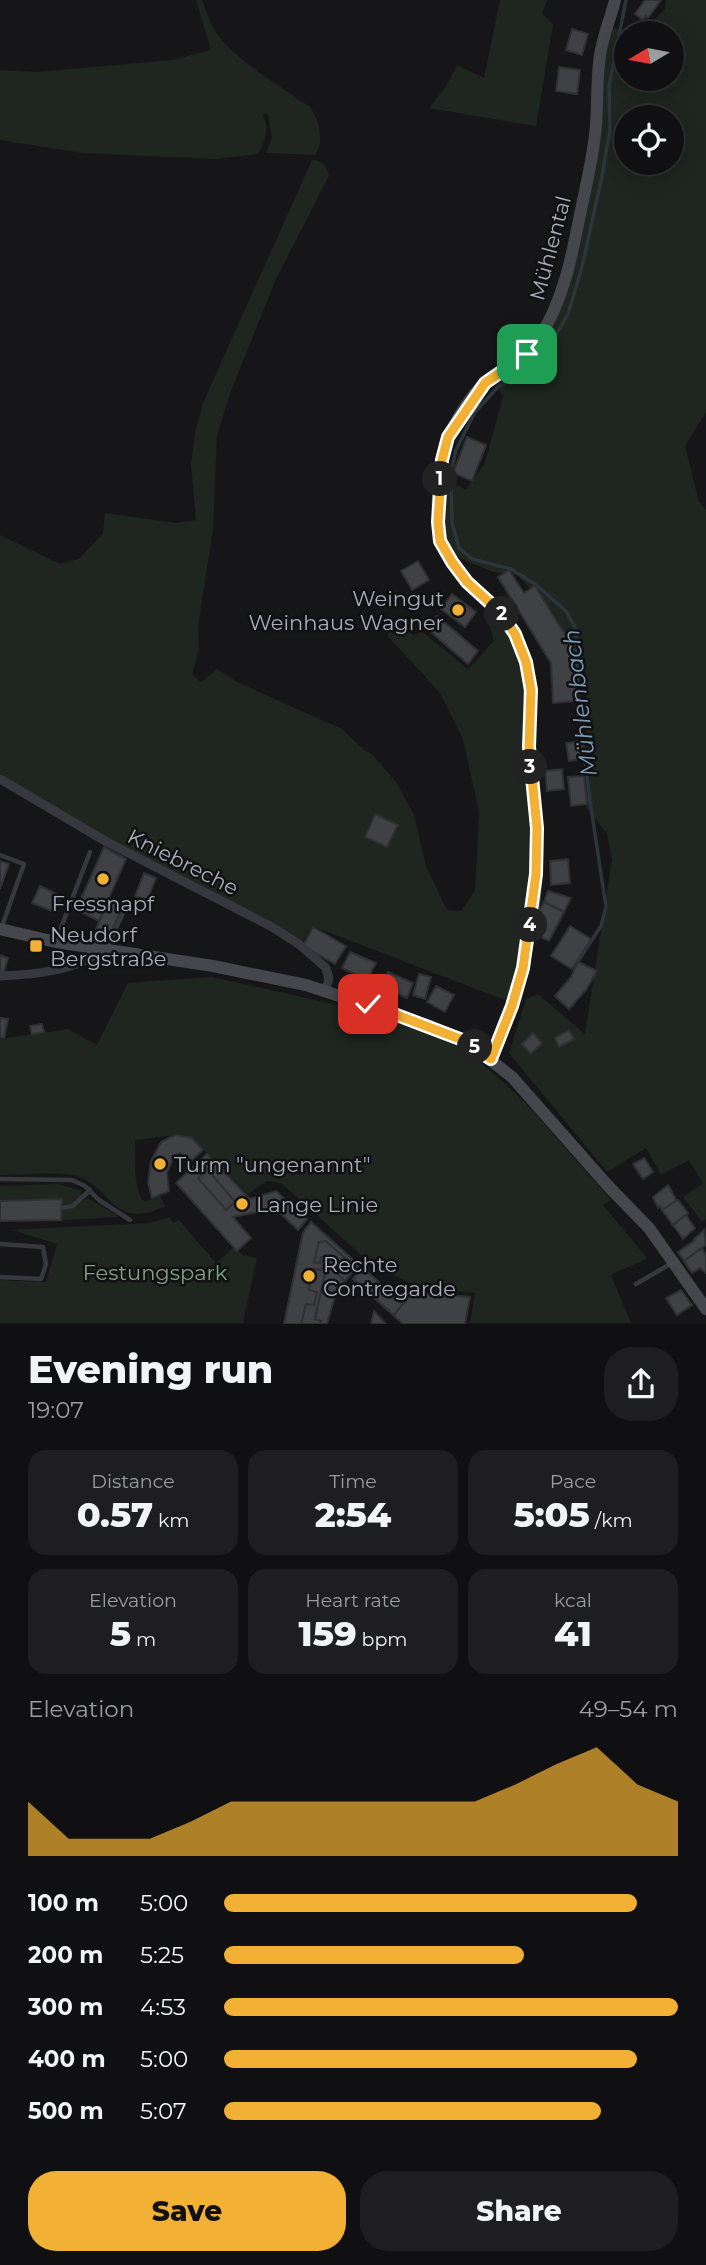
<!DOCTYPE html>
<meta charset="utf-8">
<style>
body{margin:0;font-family:Montserrat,sans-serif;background:#1e1e20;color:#f1f3f6;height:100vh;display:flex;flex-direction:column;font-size:26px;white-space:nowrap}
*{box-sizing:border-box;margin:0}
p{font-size:23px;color:#9c9d9f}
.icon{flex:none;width:38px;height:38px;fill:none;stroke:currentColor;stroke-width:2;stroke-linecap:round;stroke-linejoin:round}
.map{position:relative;height:1324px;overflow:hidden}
.drawer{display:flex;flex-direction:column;background:#101012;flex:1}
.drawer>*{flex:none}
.needle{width:46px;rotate:260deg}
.buttons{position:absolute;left:614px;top:21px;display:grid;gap:14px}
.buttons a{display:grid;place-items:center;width:70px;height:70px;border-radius:50%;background:#101012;box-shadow:0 4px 18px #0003,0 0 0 2px #303032;font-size:35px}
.pin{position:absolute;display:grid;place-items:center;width:60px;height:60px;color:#fff;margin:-30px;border-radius:14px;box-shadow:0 4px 10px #0006}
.km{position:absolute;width:35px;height:35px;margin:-18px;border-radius:50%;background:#222;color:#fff;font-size:19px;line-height:35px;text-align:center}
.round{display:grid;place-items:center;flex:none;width:74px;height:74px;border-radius:28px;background:#1e1e20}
.summary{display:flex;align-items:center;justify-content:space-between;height:119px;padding:0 28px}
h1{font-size:38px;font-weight:800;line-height:52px}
.metrics{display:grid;grid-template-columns:repeat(3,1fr);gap:10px;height:119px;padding:7px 28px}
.metrics div{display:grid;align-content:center;border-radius:18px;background:#1e1e20;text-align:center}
.metrics b{font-size:35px;font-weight:800}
.metrics small{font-size:19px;font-weight:400}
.metrics p{font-size:19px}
.chart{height:196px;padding:14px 28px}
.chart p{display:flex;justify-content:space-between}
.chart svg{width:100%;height:126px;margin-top:7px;fill:#f2b134;opacity:.7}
.button{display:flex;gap:14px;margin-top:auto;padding:14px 28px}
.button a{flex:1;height:80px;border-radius:28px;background:#f2b134;color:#111;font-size:28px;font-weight:800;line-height:80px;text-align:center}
.button a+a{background:#1e1e20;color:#f1f3f6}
ul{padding:0 28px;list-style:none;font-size:23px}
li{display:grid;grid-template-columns:112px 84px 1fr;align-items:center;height:52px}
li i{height:18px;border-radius:9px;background:#f2b134}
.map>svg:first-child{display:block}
.green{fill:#1e261f;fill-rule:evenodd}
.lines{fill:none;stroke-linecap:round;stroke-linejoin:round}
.stream{stroke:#2c353c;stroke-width:3.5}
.building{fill:#404145;stroke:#303034;stroke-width:2}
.lane{stroke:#37383d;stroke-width:4.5}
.street{stroke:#37383d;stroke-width:9}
.secondary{stroke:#45474d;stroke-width:12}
.route-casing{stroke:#fff;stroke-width:14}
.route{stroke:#f2b134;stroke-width:9}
.poi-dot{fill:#f2b134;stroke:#111113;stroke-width:2.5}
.labels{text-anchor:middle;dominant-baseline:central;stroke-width:5;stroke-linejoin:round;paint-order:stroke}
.street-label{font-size:21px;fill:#a8adb8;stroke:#111113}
.poi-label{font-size:21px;fill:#a8adb8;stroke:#111113;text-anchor:start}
.park-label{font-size:21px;fill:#7fa381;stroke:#111113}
.water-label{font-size:23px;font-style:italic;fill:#7f9bb3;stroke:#111113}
</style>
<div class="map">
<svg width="706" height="1324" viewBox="0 0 706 1324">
<rect width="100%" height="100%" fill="#161618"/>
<g class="green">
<path d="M196 0H202C206 10 209 21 215 31 232 58 283 88 310 107 319 120 325 142 315 155L266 153 272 138 268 113 262 115C270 128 266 141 258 154L215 159 82 153 0 140V70L38 72 172 60 211 50Z"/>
<path d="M500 0H547L542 14 553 24 536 126 429 108 445 88 457 65 484 78Z"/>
<path d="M666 0H706V412L685 446 699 502 706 510V1219L702 1222 683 1197 703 1183 689 1160 661 1175 646 1148 607 1172 509 1053 526 999 538 994 585 1034 612 859 607 834 586 807V674L554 613 517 575 493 572 454 556 444 537 445 478 466 490 485 463 503 396 492 380 546 337 562 306 603 57 611 27 634 33H626V79H672V33H640L665 9ZM626 117H672V163H626Z"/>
<path d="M312 160C322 160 327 167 329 176L276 279 231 391 217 435 213 530 198 626 199 648 192 675 201 682 217 669 239 683 342 729 364 750 372 754 396 782 414 815 426 866 447 910 461 911 475 891 479 812 463 739 440 693 387 635 399 624 414 636 421 631 468 669 494 641 484 606 499 620 507 633 520 664 524 682 533 830 530 885 523 939 507 1001 312 926 301 944 50 806 0 774V535L60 564 79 559 103 533 105 513 176 523 196 520 191 465 195 432 203 403Z"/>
<path d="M212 977 342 1006 439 1035 475 1058 506 1084 533 1111 611 1200 603 1205 647 1258C636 1265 623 1268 611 1275L631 1323H470L475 1293 419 1288 370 1263 281 1183 267 1181 248 1194 192 1138C177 1131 152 1139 135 1140 136 1157 132 1190 145 1202L160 1196 165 1206C112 1232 111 1185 76 1176 57 1171 20 1175 0 1175V1039L68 1029 97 1045 128 983Z"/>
<path d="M58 1184 82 1191 81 1197 73 1204 62 1205 61 1199 0 1201V1186Z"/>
<path d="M87 1198 117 1215 118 1217 61 1220 62 1211 76 1207Z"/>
<path d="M170 1217 173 1223 179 1220 216 1263 234 1247 243 1255 257 1258 243 1323H0V1280L46 1282 57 1244 12 1230 150 1223Z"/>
</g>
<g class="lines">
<path class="stream" d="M575 966 601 926 606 907 590 801 579 711 576 629 566 611 535 584 511 569 472 559 459 548 452 523 451 472 456 450 475 412 498 387 529 369 548 349 568 314 582 267 602 176 610 129 609 86 626 0"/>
</g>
<g class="building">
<path d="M645 0H661L648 18 646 16 643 20 635 14Z"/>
<path d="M572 29 588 34 582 55 566 50Z"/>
<path d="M559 67 580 70 577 94 556 91Z"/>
<path d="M467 437 486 445 472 481 453 473Z"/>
<path d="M418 561 429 580 412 590 401 571Z"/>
<path d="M509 570 524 593 535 586 574 649 577 701 553 703 551 663 498 577Z"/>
<path d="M452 594 476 612 465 627 441 609Z"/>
<path d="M437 616 478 651 468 664 426 628Z"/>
<path d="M582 741 585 758 569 761 566 743Z"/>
<path d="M562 769 564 789 547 791 545 771Z"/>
<path d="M584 776 587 804 571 806 568 777Z"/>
<path d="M375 814 398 825 387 847 365 837Z"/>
<path d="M104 847 126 859 99 921 76 910Z"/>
<path d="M568 859 570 883 551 885 550 861Z"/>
<path d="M0 861 9 864 0 889Z"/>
<path d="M144 873 156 878 147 901 135 896Z"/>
<path d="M40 886 61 896 54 912 32 903Z"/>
<path d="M548 891 571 898 564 912 544 902Z"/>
<path d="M109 898 124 904 110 935 96 929Z"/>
<path d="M544 902 564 912 549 941 535 934 545 917 538 913Z"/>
<path d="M570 926 591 939 572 969 551 956Z"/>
<path d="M313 927 346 946 335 964 303 946Z"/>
<path d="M350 952 376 963 367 980 342 968Z"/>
<path d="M0 955 8 958 4 972 0 971Z"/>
<path d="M578 962 597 971 586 990 569 1009 555 996 571 977Z"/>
<path d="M388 972 413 983 407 998 381 987Z"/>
<path d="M419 974 431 977 425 999 413 995Z"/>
<path d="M436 986 454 995 445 1012 427 1002Z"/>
<path d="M0 1018 8 1019 4 1038 0 1037Z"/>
<path d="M42 1024 44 1032 32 1034 30 1026Z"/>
<path d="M569 1030 574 1039 559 1047 555 1038Z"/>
<path d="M533 1033 542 1043 531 1054 522 1044Z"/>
<path d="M175 1135 192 1138 203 1150 190 1162 180 1153 174 1156 167 1173 169 1191 152 1198 148 1183 151 1161 161 1142Z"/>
<path d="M207 1154 250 1199 276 1191 307 1219 298 1230 280 1213 272 1209 233 1217 251 1238 237 1251 176 1183Z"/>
<path d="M644 1158 653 1172 643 1179 633 1164Z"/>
<path d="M207 1169 235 1202 226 1210 198 1178Z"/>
<path d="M668 1185 677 1201 662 1210 660 1206 658 1208 653 1197Z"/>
<path d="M62 1199 61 1220 0 1221V1201Z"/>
<path d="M678 1200 688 1213 673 1225 662 1210Z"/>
<path d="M686 1215 695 1228 683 1239 673 1225Z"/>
<path d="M311 1222 359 1265 345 1281 331 1268 326 1269 315 1319 321 1321 320 1324H284L303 1233Z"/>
<path d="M311 1222 359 1265 356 1268 326 1241 319 1242 314 1262 320 1263 321 1257H324L322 1270 313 1269 309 1290 317 1292 314 1305 306 1304 301 1324H284L303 1233Z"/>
<path d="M704 1230 706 1245 684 1261 678 1252 695 1240 694 1239Z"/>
<path d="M702 1248 706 1255V1273L700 1268 692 1273 684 1261Z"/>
<path d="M331 1268 345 1281 337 1289 327 1324H320L321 1321 315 1319 326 1269Z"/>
<path d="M363 1268 403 1304 414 1292 470 1297 465 1324H403L353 1279Z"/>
<path d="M363 1268 403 1304 394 1315 353 1279Z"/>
<path d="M681 1290 692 1305 677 1315 666 1298Z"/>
<path d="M374 1311 386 1324H371Z"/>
</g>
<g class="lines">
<g class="lane">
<path d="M0 855 24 864 1 929"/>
<path d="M56 941 90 852"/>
<path d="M107 948 128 902"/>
<path d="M0 1179 72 1180 85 1186 99 1200 130 1220"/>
<path d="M62 1208 73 1206 90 1190"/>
<path d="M0 1244 43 1247 46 1264 41 1279 0 1277"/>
<path d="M636 1284 672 1263"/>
</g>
<g class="street">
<path d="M0 779 107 842 272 927 300 945 326 968 329 979 325 990"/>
<path d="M0 976C29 975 67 972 92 957L96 948"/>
</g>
<g class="secondary">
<path d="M0 929 56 942 213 966 306 985 430 1026 470 1044 512 1077 609 1187 649 1228 706 1309"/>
<path d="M491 1059C522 989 540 911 537 835 536 806 530 778 529 749 528 710 535 679 518 641 508 618 491 606 474 589 430 547 436 518 441 463 444 437 469 395 489 379 511 362 525 361 541 335 565 296 572 254 581 210 587 181 594 153 596 125 598 100 596 74 601 50 604 33 611 17 615 0"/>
</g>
</g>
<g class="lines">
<g class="route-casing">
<path id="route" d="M368 1004 460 1039 491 1059 512 1006 523 968 536 874 537 828 529 747 531 690 526 662 515 634 500 612 467 582 452 562 440 541 438 522 442 460 448 437 485 383 527 354"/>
</g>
<use href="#route" class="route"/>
</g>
<g class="poi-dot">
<circle cx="458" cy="610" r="7"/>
<circle cx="103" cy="879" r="7"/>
<rect x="29" y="939" width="14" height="14" rx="3.5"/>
<circle cx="160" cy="1164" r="7"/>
<circle cx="242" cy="1204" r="7"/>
<circle cx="309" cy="1276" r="7"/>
</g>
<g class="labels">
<g class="street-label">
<text transform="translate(550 248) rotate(-75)">Mühlental</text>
<text transform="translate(183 862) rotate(27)">Kniebreche</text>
</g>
<g class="poi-label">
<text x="444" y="598" text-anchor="end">Weingut<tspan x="444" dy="24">Weinhaus Wagner</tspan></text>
<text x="103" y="903" text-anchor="middle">Fressnapf</text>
<text x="50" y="934">Neudorf<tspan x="50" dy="24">Bergstraße</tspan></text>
<text x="174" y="1164">Turm "ungenannt"</text>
<text x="256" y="1204">Lange Linie</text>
<text x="323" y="1264">Rechte<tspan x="323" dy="24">Contregarde</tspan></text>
</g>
<g class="park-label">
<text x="155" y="1272">Festungspark</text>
</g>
<g class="water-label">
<text transform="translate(580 703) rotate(-97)">Mühlenbach</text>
</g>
</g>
</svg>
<div class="buttons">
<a><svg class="needle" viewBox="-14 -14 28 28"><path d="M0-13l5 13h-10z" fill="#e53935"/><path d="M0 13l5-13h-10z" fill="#9c9d9f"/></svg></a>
<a><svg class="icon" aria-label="locate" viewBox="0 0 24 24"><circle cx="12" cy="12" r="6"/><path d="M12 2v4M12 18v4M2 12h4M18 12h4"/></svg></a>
</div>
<div class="pin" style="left:527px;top:354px;background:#1e9e55"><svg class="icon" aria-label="arrive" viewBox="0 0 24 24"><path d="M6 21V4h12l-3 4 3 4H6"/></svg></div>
<div class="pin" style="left:368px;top:1004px;background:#d93025"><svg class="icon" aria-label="check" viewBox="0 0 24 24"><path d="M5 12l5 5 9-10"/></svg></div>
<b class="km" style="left:440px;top:479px">1</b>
<b class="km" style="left:502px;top:614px">2</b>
<b class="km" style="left:530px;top:767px">3</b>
<b class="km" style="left:530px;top:925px">4</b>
<b class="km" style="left:475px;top:1047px">5</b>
</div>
<section class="drawer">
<div class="summary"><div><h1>Evening run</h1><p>19:07</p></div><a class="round"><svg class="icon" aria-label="share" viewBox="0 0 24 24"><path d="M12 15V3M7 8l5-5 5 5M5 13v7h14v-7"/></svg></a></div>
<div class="metrics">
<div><p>Distance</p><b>0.57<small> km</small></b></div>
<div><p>Time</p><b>2:54</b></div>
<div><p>Pace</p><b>5:05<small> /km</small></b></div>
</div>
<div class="metrics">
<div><p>Elevation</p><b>5<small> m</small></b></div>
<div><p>Heart rate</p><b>159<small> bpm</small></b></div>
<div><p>kcal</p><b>41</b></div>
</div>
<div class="chart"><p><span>Elevation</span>49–54 m</p>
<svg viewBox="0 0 160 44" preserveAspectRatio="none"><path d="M0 44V25L10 38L20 38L30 38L40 32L50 25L60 25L70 25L80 25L90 25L100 25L110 25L120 19L130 12L140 6L150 19L160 25V44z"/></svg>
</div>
<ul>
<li><b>100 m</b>5:00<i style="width:91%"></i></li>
<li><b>200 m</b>5:25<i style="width:66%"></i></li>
<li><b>300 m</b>4:53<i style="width:100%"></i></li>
<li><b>400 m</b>5:00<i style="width:91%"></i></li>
<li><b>500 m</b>5:07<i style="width:83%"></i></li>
</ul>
<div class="button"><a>Save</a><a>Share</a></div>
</section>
